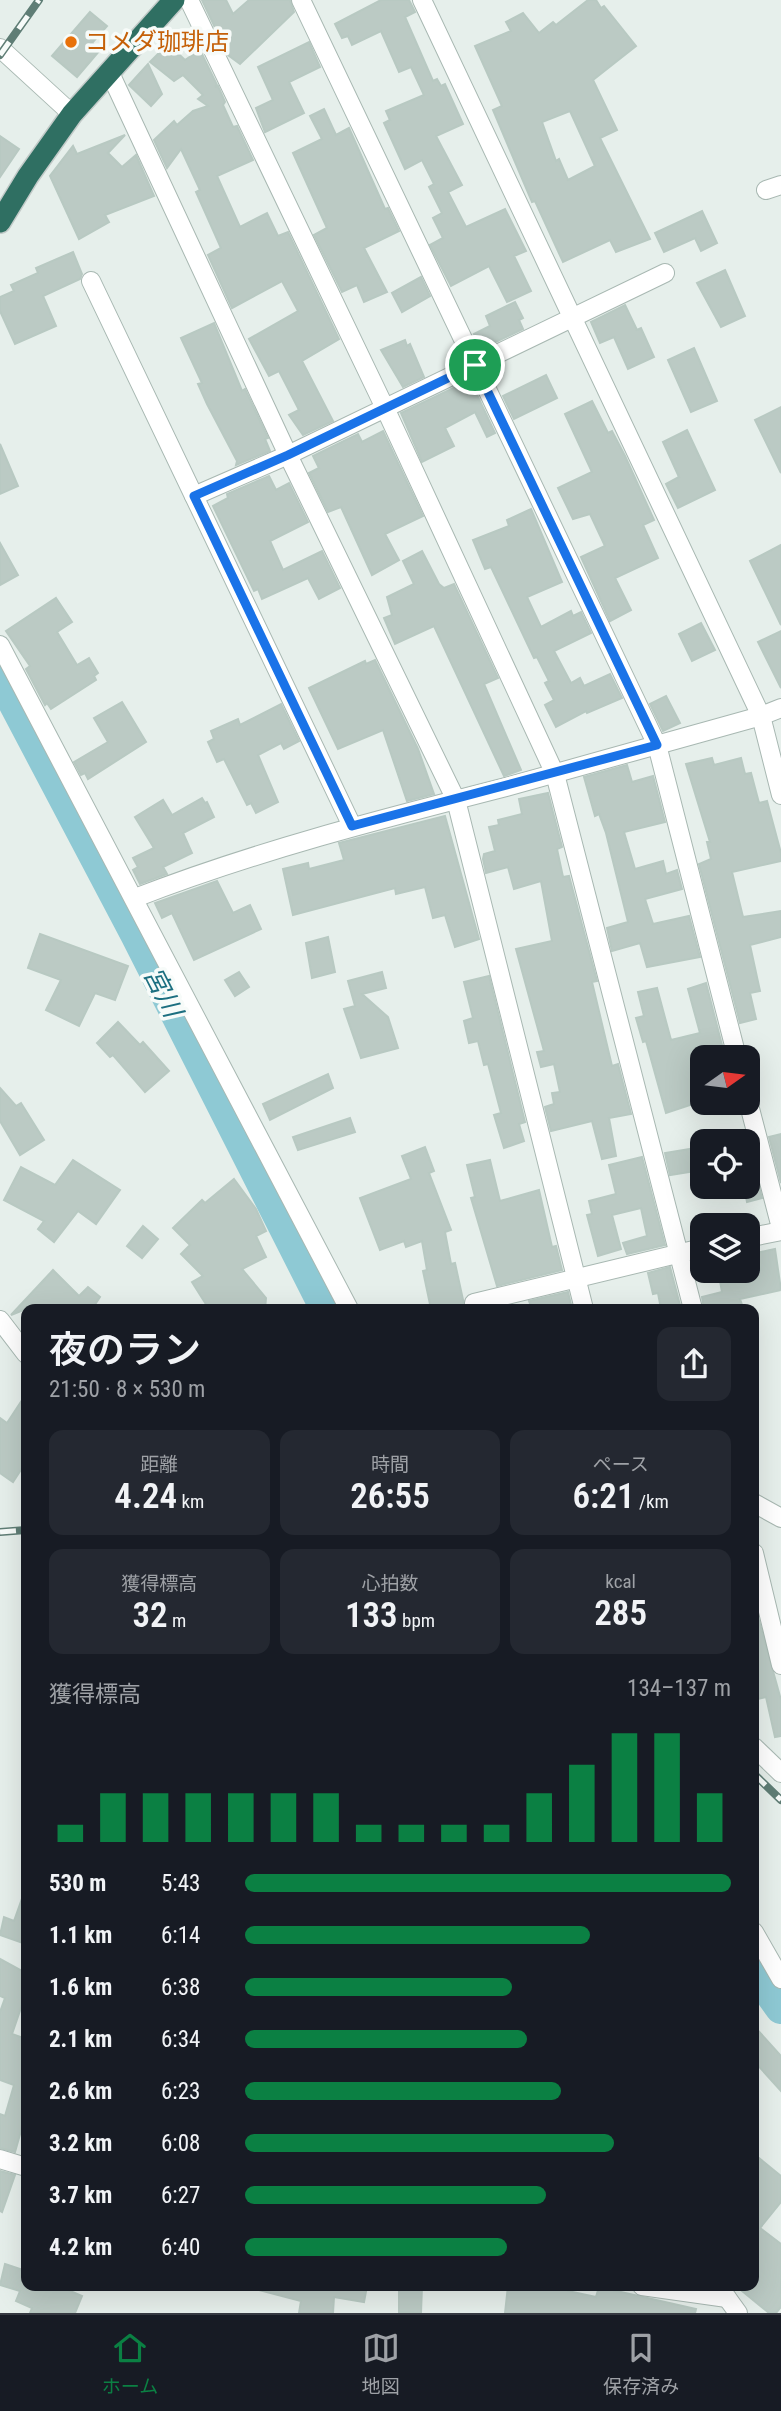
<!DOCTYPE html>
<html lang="ja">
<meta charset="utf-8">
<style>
body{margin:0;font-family:"Roboto Condensed","Noto Sans JP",sans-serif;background:#242831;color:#f1f3f6;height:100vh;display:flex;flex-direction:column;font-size:26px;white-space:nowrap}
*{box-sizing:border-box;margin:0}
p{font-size:23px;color:#9ea1a6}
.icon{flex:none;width:38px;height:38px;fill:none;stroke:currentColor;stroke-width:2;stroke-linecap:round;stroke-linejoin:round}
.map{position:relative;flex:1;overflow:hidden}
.details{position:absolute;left:21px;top:1304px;width:738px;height:987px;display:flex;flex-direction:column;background:#171b24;border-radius:14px;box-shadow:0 7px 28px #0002}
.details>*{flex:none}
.needle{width:46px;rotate:76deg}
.tools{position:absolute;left:690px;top:1045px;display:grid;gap:14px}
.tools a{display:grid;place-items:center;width:70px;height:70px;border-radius:14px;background:#171b24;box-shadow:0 7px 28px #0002;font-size:35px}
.pin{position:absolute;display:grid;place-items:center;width:60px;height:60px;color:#fff;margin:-30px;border:4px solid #fff;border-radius:50%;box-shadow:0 2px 7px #0007}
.round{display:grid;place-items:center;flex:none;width:74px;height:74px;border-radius:14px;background:#242831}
.summary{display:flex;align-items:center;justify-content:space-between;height:119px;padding:0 28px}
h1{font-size:38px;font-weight:600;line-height:52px}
.figures{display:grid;grid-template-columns:repeat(3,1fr);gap:10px;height:119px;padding:7px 28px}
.figures div{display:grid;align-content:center;border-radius:14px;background:#242831;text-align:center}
.figures b{font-size:35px;font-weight:600}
.figures small{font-size:19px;font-weight:400}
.figures p{font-size:19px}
.chart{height:196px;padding:14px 28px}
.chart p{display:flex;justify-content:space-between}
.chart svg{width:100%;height:126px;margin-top:7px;stroke:#0b8043;stroke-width:6}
ul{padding:0 28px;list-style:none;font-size:23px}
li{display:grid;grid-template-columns:112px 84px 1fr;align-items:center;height:52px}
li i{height:18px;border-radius:9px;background:#0b8043}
.menu{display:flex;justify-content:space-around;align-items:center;height:98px;border-top:2px solid #363941;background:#171b24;font-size:19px;color:#9ea1a6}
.menu a{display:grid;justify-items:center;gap:4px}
.menu .current{color:#0b8043}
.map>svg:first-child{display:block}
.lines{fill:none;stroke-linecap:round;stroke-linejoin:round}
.river{stroke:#8ec9d4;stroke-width:32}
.building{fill:#bbcac4;stroke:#b8c9c2;stroke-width:2;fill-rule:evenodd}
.minor-casing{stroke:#a8b8b2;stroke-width:20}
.highway-casing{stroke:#c2cac8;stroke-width:24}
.minor{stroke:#fff;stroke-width:18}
.highway{stroke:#2f6f62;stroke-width:21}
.rail-casing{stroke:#5f7d75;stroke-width:8}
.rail{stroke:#f7fbf9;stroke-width:5;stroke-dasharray:16;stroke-linecap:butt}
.route-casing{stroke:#fff;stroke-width:14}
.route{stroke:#1a73e8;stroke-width:9}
.food-dot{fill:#e8710a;stroke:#f7fbf9;stroke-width:2.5}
.labels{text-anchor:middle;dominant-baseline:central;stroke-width:7;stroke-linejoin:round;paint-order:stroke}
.food-label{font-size:24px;fill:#c56008;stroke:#f7fbf9;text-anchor:start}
.water-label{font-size:26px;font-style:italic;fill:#1c6f80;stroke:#f7fbf9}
</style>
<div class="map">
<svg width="781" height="2313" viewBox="0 0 781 2313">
<rect width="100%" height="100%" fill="#e6efeb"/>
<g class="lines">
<g class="river">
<path d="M0 676 136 934 326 1309"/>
<path d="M754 1970 781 2008"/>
</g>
</g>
<g class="building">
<path d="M202 0H226L233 14 249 0H290L294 12 240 64 228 55Z"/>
<path d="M381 0H409L415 12 405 17 433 81 437 79 441 86 445 84 463 124 436 136 462 185 448 192 466 227 505 209 526 251 514 256 531 291 507 302 489 266 451 286 430 245 443 238 433 218 442 213 429 187 434 184 422 160 405 169 384 123 390 120 386 111 424 95 411 67 399 72 381 31 352 45 348 36 342 38 335 24Z"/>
<path d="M588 0H596L601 8 604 6 636 46 593 80 617 130 600 138 650 239 616 252 610 240 563 262 535 201 532 202 493 110 502 106 475 46 511 31 506 22 523 13 539 33 553 22 556 25ZM570 111 595 166 568 180 559 159 556 161 542 122Z"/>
<path d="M90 12 107 26 92 43 100 50 77 77 52 56Z"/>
<path d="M309 42 320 67 289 82 304 113 265 132 256 108 273 100 258 67Z"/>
<path d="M168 44 185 60 200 50 217 85 215 87 218 86 225 102 223 105 233 127 237 126 253 160 217 176 240 227 267 213 278 236 288 232 339 339 302 361 333 421 303 435 289 415 299 410 279 371 269 376 249 339 298 311 282 281 232 308 208 255 221 248 196 192 200 190 181 149 167 168 154 140 174 121 177 125 193 111 208 106 198 99 203 95 183 75 174 81 150 62Z"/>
<path d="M148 64 162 94 151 106 129 85Z"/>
<path d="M324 109 336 135 349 128 385 209 388 208 399 231 364 248 387 292 364 302 357 285 342 292 314 235 327 228 293 153 322 139 310 116Z"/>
<path d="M125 135 108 153 122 167 136 155 154 196 105 215 109 222 79 239 50 176 73 146 77 154Z"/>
<path d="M0 136 19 149 0 177Z"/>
<path d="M702 211 717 243 701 251 695 238 664 252 655 233Z"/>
<path d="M73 252 82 274 80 279 43 296 56 326 15 344 0 311V297L14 291 11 285 38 273 36 268Z"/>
<path d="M725 270 745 316 721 327 697 283Z"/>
<path d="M421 277 430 296 402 312 392 293Z"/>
<path d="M515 302 523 318 519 320 523 329 481 349 474 334 490 326 486 316Z"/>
<path d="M625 305 637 330 641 328 654 357 628 369 614 337 600 343 591 322Z"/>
<path d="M214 323 242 391 245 389 268 438 265 439 270 451 236 465 237 461 207 404 198 384 202 383 181 338Z"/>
<path d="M405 340 407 346 410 344 424 377 403 387 381 350Z"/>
<path d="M694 348 717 401 691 412 668 360Z"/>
<path d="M546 375 557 398 514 419 503 396Z"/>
<path d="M470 380 495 433 487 437 475 412 445 428 454 446 422 462 401 413Z"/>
<path d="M592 401 608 433 612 431 625 456 654 520 643 525 658 558 615 578 631 610 610 621 581 557 605 546 590 514 573 519 558 488 592 472 565 414Z"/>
<path d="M781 407V473L755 420Z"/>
<path d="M687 430 715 490 678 508 666 484 679 477 663 442Z"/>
<path d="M383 431 423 516 385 534 399 560 372 575 341 507 328 512 309 473 319 468 313 456 358 434 362 442Z"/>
<path d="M0 444 18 486 0 494Z"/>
<path d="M269 476 276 490 289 483 308 522 270 541 283 570 322 551 340 588 319 599 308 578 262 599 258 589 254 591 213 506 228 498 227 494Z"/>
<path d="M531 509 562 582 527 597 541 627 571 611 573 616 581 612 591 633 554 651 571 683 580 678 584 686 610 674 622 698 587 713 586 711 556 727 545 705 554 700 545 683 549 681 537 657 534 658 491 567 485 569 473 540 509 526 507 520Z"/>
<path d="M0 543 18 575 0 585Z"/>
<path d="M781 545V625L750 561Z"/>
<path d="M422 551 439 584 444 588 454 584 498 678 484 684 521 770 504 776 434 626 395 644 384 618 392 615 387 597 414 584 403 561Z"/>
<path d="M56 598 72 622 57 632 77 665 89 658 98 673 94 676 96 680 51 709 47 703 45 705 26 669 30 666 6 631Z"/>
<path d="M701 623 715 650 692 661 679 634Z"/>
<path d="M781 631V688L758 642Z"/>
<path d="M375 660 418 749 434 794 407 801 383 730 338 749 309 688 365 661 366 664Z"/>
<path d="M666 696 680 723 663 731 650 704Z"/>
<path d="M122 702 146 742 88 779 85 773 81 775 74 762 108 742 94 718Z"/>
<path d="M281 704 299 741 284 749 281 743 258 755 278 802 256 813 251 803 247 805 224 759 217 762 208 742 214 739 211 731 238 719 240 725Z"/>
<path d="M712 758 714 765 741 758 745 774 751 773 759 803 767 801 781 853V861L732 872 743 917 781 911V937L750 945 760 991 750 993 756 1019 740 1023 699 864 711 859 707 842H710L686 764Z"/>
<path d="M627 765 632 782 653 776 665 822 624 832 635 869 663 861 666 874 677 870 682 889 645 899 653 924 689 916 700 957 647 967 640 943 612 951 607 928 628 922 606 833 599 814 595 816 584 777Z"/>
<path d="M548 793 562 847 557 849 563 877 569 876 597 981 592 982 612 1066 618 1064 631 1114 609 1118 616 1156 602 1159 592 1121 551 1131 545 1107 554 1104 552 1093 560 1092 554 1064 541 1067 537 1052 544 1051 516 949 552 941 541 881 514 889 508 867 486 873 483 859 484 854 495 851 489 827 499 825 498 820 522 814 519 799Z"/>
<path d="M202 798 205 803 207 802 214 817 183 833 192 853 163 867 167 874 140 884 133 870 138 867 133 858 154 848 135 817 163 800 172 815Z"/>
<path d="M445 816 479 939 455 947 445 915 433 918 425 887 396 894 395 888 293 915 283 869 308 863 309 869 344 860 339 843Z"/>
<path d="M217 881 233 913 250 905 261 929 194 960 172 913 162 918 155 903Z"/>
<path d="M40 934 128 966 115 1000 95 993 79 1026 46 1010 61 980 28 968Z"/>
<path d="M328 937 335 972 312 978 306 943Z"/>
<path d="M239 972 249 987 235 996 225 980Z"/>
<path d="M382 972 386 988 362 994 388 1017 398 1048 361 1058 344 1009 355 1006 348 981Z"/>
<path d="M489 976 525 1122 519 1124 524 1141 504 1148 494 1115 501 1113 488 1064 484 1065 478 1041 469 1043 464 1021 473 1018 464 982Z"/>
<path d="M706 983 725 1057H702V1101L666 1113 646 1041 643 1042 636 1018 644 1016 638 992 657 988 671 1040 700 1033 688 989Z"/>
<path d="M118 1022 140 1045 143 1042 169 1071 145 1092 113 1055 110 1057 97 1043Z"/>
<path d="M328 1074 333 1088 270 1120 263 1104Z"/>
<path d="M0 1088 16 1106 21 1103 44 1140 20 1155 0 1121Z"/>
<path d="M350 1118 355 1132 298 1150 293 1137Z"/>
<path d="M781 1134V1183L769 1137Z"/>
<path d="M747 1143 762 1198 747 1202 744 1186H747Z"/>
<path d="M425 1147 434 1171 429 1173 451 1230 445 1232 451 1264 455 1263 465 1309H431L423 1271 427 1270 422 1241 406 1247 404 1241 380 1250 360 1198 411 1179 402 1156Z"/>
<path d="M702 1147V1170L670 1175 665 1153Z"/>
<path d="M642 1157 665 1245 627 1254 623 1243 647 1236 641 1208 612 1215 621 1249 598 1256 587 1215 592 1214 589 1201 616 1194 609 1165Z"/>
<path d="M73 1160 120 1190 96 1224 78 1211 54 1242 38 1229 44 1221 4 1200 21 1167 55 1185Z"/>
<path d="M490 1160 500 1201 539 1190 552 1247 556 1246 562 1270 497 1286 471 1198 475 1197 467 1165Z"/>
<path d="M234 1179 256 1209 266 1231 256 1236 266 1257 242 1269 266 1298 265 1309H209L192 1282 203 1276 181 1254 190 1245 173 1228 202 1200 205 1203Z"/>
<path d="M143 1226 158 1239 142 1258 127 1246Z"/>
<path d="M775 1249 781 1290 740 1299 742 1305 704 1309 702 1297 722 1292 718 1270H760L756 1253Z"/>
<path d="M670 1267 681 1309H661L658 1293 653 1294 648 1273Z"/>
<path d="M53 1270 79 1296 88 1287 100 1297 92 1309H26L11 1315Z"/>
<path d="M568 1292 572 1309H532L529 1301Z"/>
<path d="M26 1394V1462L13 1482 0 1473V1418L7 1423Z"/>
<path d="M754 1617H758L781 1700V1736L775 1737 766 1697 754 1700Z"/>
<path d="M24 1893 26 1894V1944L0 1935 4 1917 14 1921Z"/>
<path d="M0 1959 26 1973V1993L12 2034 26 2039V2113L15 2152 0 2148V2114L5 2116 14 2085 0 2080V2012L5 1998 0 1996Z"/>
<path d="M754 2026 781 2056V2091L754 2061Z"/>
<path d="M754 2154 781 2176V2202L760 2228 781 2244V2307L776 2313H769L736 2286H754Z"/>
<path d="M0 2171 15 2175 2 2212 0 2211Z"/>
<path d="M5 2264 26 2271V2286H59L82 2296 75 2313H30L32 2308 16 2301 20 2291 0 2285Z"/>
<path d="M260 2286H367L364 2302 334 2297 333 2313H299L301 2301 259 2290Z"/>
<path d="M399 2286H422L421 2313 399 2312Z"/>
<path d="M508 2286H569L568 2291 596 2297 599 2287 696 2309 695 2313H505Z"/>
</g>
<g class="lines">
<g class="minor-casing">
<g id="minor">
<path d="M189 0 385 408 555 774 693 1309"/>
<path d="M301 0 657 745 737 1057"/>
<path d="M422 0 761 716 781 795"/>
<path d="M0 48 72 114"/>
<path d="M110 73 288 455 456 800 584 1309"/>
<path d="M766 190 781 185"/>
<path d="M91 281 352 826"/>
<path d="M194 496 288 455 665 273"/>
<path d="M0 645 349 1309"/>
<path d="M135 898C256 851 381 819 506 787 591 764 676 739 761 716L781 708"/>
<path d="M747 1097 781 1228"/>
<path d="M747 1238 781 1231"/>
<path d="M474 1303 702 1248"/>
<path d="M0 1320 26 1354"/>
<path d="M754 1503 781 1518"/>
<path d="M754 1553 781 1665"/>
<path d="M754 1747 781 1773"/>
<path d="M754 1932 781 1979"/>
<path d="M0 2159 26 2167"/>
<path d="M642 2286 727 2298"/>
<path d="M720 2288 738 2313"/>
</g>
</g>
<g class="highway-casing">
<path id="highway" d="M0 222 28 176 72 114 174 0"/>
</g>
<use href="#minor" class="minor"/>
<use href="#highway" class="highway"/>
<g class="rail-casing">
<g id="rail">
<path d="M0 55 39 0"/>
<path d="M0 1532 26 1530"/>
<path d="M754 1774 781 1800"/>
</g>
</g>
<use href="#rail" class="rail"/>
</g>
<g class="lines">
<g class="route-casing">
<path id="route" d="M475 365 657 745 352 826 194 496 288 455Z"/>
</g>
<use href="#route" class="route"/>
</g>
<circle class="food-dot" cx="71" cy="42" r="7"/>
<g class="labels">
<g class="food-label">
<text x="85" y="42">コメダ珈琲店</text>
</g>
<g class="water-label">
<text transform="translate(163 992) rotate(63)">宮川</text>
</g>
</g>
</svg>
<div class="tools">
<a><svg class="needle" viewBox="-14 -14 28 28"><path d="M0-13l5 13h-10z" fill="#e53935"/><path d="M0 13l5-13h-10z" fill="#9ea1a6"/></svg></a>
<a><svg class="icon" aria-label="locate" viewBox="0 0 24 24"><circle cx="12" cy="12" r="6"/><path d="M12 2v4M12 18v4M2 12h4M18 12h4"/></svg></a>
<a><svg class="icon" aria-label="layers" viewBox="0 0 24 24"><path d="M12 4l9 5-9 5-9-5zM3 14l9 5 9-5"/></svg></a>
</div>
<div class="pin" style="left:475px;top:365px;background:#1e9e55"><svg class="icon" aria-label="arrive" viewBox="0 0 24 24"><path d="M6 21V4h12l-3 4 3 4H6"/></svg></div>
<section class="details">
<div class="summary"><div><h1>夜のラン</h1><p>21:50 · 8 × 530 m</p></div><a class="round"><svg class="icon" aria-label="share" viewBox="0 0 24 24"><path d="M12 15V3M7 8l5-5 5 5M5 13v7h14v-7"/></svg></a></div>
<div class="figures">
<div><p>距離</p><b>4.24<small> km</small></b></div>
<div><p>時間</p><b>26:55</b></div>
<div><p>ペース</p><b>6:21<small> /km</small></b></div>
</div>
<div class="figures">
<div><p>獲得標高</p><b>32<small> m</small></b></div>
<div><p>心拍数</p><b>133<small> bpm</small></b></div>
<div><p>kcal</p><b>285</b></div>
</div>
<div class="chart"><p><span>獲得標高</span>134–137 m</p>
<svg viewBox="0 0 160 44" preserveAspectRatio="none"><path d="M5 44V38M15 44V27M25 44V27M35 44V27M45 44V27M55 44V27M65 44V27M75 44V38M85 44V38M95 44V38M105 44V38M115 44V27M125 44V17M135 44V6M145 44V6M155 44V27"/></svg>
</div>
<ul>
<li><b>530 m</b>5:43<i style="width:100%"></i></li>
<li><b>1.1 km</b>6:14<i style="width:71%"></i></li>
<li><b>1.6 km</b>6:38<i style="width:55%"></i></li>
<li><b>2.1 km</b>6:34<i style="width:58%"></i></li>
<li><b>2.6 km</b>6:23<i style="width:65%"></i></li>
<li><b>3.2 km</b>6:08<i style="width:76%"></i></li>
<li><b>3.7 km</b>6:27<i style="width:62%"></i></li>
<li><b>4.2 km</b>6:40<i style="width:54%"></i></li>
</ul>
</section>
</div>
<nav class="menu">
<a class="current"><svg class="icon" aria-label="home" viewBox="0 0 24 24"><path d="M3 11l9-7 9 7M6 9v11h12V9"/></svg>ホーム</a>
<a><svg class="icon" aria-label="map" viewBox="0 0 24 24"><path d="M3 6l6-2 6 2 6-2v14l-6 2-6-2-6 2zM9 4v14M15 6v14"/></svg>地図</a>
<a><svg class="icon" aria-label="saved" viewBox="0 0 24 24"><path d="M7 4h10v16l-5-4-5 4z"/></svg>保存済み</a>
</nav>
